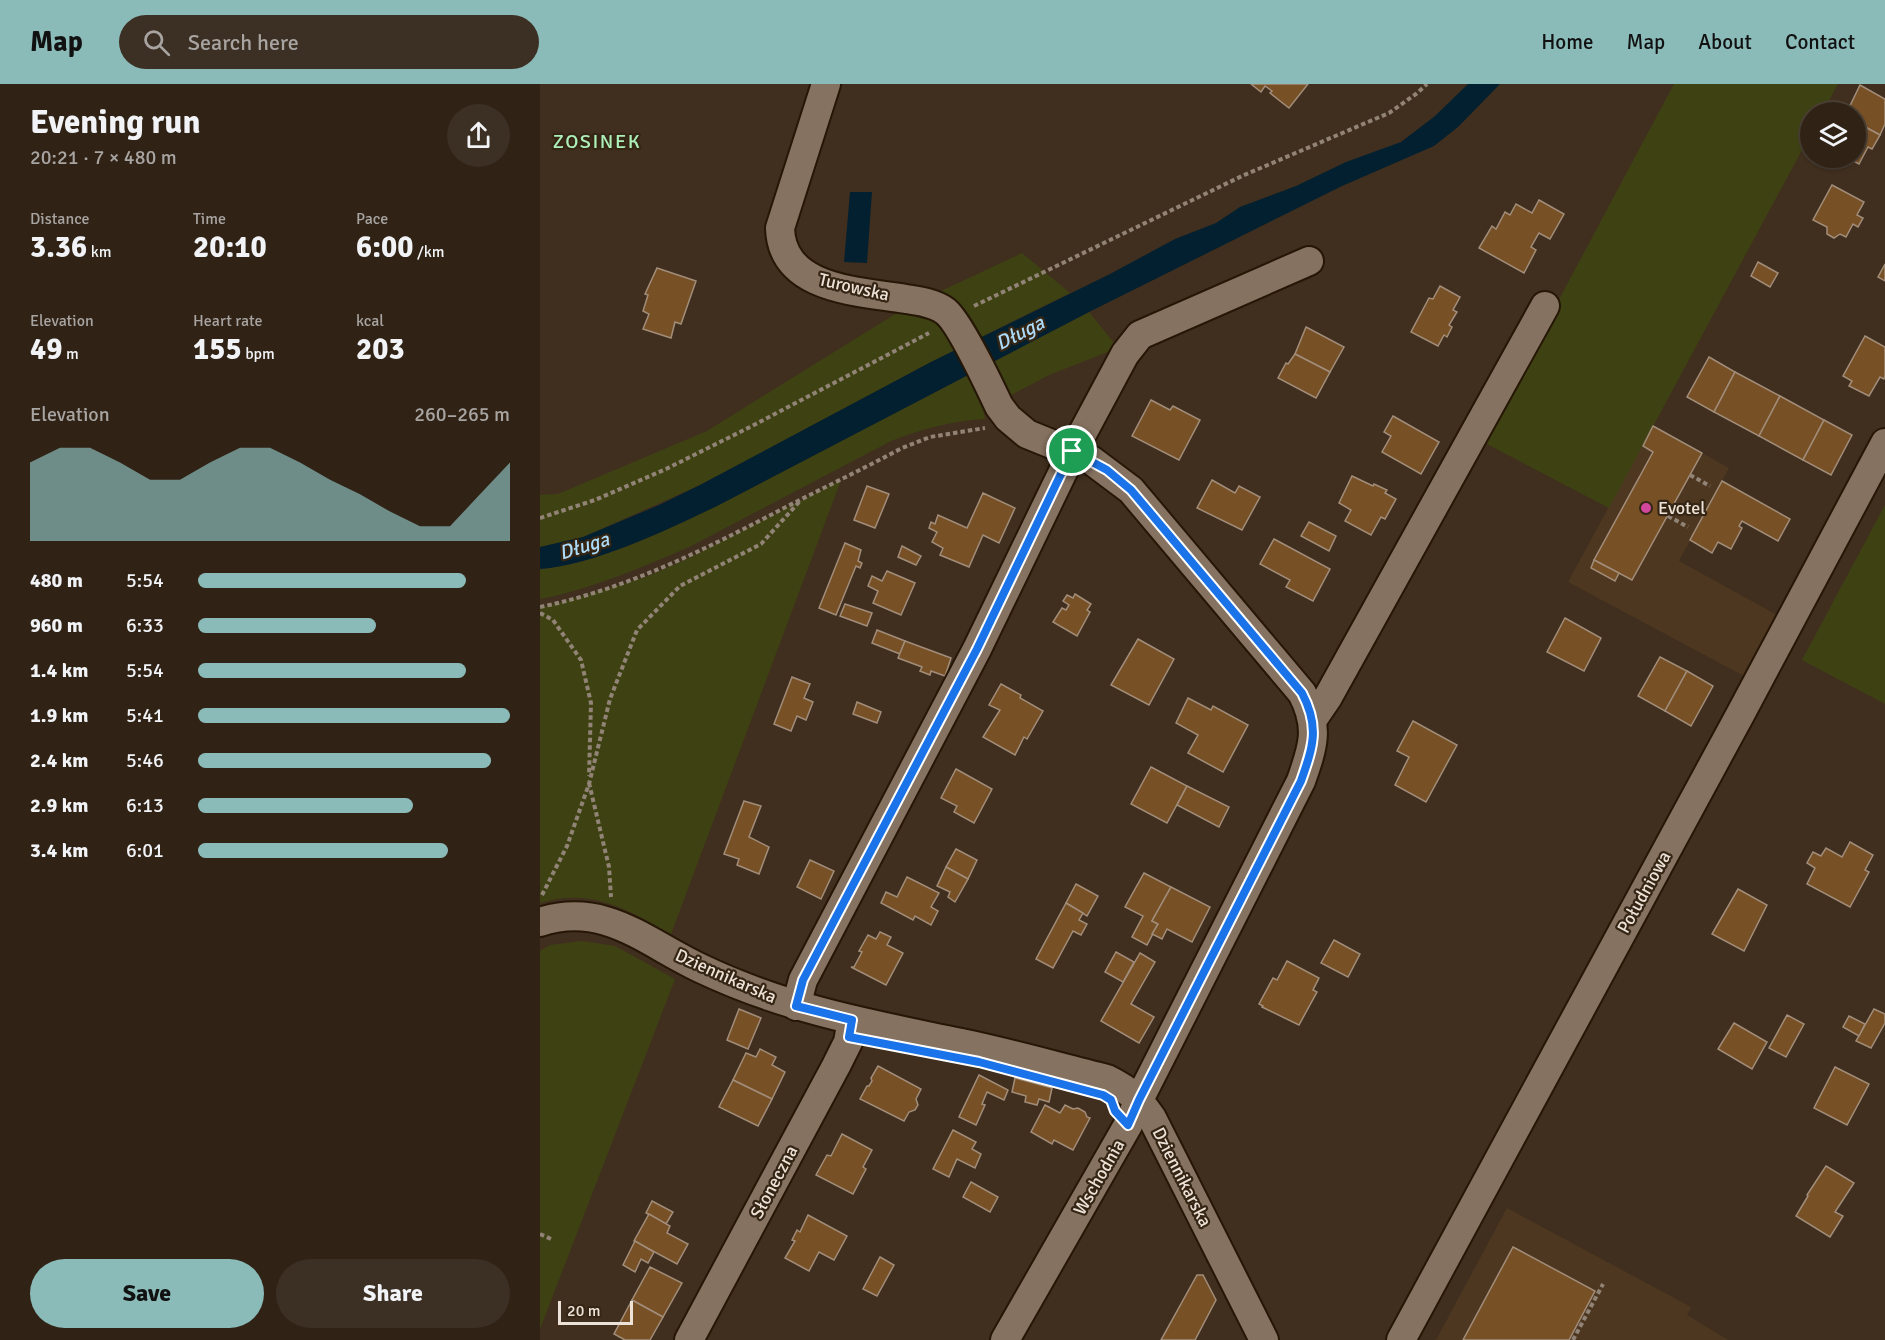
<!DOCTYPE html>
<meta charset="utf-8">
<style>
body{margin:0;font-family:Signika,sans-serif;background:#3c2f23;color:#f1f3f6;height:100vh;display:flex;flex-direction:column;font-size:22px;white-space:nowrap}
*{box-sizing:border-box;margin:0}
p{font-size:20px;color:#a8a4a1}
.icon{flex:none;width:33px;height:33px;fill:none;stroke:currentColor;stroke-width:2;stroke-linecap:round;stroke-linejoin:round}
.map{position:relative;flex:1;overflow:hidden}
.panel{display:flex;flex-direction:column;background:#302316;width:540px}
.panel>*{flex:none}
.tools{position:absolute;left:1260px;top:18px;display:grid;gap:12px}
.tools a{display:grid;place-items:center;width:66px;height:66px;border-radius:50%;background:#302316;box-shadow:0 2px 4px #0004,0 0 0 2px #4b4035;font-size:30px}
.scale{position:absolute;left:18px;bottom:15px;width:75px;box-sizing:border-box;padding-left:6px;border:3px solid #ede2d7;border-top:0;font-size:16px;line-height:21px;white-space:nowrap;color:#ede2d7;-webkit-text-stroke:4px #352514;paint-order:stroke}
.pin{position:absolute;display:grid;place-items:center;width:51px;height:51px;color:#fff;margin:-26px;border:3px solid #fff;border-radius:50%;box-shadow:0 2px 6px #0007}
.round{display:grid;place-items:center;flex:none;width:63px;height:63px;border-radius:32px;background:#3c2f23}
.overview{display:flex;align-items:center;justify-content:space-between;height:102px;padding:0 30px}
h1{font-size:33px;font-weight:800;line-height:45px}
.metrics{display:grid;grid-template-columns:repeat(3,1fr);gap:9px;height:102px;padding:6px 30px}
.metrics div{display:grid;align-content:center}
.metrics b{font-size:30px;font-weight:800}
.metrics small{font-size:16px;font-weight:400}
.metrics p{font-size:16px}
.chart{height:168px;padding:12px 30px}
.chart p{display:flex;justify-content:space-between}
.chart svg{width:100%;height:108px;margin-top:6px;fill:#8bbbb9;opacity:.7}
.primary-button{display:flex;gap:12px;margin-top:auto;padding:12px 30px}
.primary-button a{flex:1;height:69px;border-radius:36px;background:#8bbbb9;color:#111;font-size:24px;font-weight:800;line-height:69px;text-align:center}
.primary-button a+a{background:#3c2f23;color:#f1f3f6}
ul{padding:0 30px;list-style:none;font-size:20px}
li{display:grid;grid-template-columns:96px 72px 1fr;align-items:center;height:45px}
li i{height:15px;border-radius:8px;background:#8bbbb9}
header{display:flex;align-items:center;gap:36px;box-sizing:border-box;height:84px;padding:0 30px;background:#8bbbb9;color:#111}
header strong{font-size:28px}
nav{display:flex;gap:33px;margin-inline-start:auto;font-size:21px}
.search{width:420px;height:54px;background:#3c2f23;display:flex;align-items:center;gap:15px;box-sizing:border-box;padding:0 21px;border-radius:33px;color:#a8a4a1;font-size:22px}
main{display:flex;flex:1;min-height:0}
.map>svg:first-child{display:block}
.built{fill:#4d3720}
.green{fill:#3e4213}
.water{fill:#022030}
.building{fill:#775026;stroke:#a18d7a;stroke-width:1.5}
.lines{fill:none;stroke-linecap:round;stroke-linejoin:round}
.minor-casing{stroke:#261606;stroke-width:32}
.path{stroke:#918375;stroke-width:4;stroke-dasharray:4.5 3;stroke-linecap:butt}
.minor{stroke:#867260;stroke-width:28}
.route-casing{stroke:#fff;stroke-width:12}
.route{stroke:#1a73e8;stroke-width:8}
.hotel-dot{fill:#d1479c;stroke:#352514;stroke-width:2}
.labels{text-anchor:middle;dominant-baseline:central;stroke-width:4.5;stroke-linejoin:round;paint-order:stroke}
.street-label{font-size:18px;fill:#ede2d7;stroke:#352514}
.poi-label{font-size:18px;fill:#ede2d7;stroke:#352514;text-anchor:start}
.neighbourhood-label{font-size:20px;letter-spacing:1.5px;fill:#adf0b9;stroke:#352514}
.water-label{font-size:20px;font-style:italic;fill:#acdcfa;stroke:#352514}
</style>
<header>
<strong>Map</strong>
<div class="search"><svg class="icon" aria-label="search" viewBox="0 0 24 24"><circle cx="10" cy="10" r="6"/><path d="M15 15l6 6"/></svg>Search here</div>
<nav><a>Home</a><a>Map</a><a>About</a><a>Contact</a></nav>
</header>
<main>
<section class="panel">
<div class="overview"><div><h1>Evening run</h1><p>20:21 · 7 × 480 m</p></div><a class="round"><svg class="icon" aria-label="share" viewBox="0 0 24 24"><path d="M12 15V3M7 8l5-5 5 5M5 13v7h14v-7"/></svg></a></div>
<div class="metrics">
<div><p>Distance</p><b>3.36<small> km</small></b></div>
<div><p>Time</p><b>20:10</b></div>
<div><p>Pace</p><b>6:00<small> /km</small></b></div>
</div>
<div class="metrics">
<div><p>Elevation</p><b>49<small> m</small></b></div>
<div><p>Heart rate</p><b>155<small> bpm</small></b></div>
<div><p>kcal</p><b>203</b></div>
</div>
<div class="chart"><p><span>Elevation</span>260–265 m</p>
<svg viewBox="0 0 160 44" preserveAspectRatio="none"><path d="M0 44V12L10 6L20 6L30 12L40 19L50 19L60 12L70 6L80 6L90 12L100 19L110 25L120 32L130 38L140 38L150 25L160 12V44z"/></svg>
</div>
<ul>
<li><b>480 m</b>5:54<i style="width:86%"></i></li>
<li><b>960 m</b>6:33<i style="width:57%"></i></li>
<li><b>1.4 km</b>5:54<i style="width:86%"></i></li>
<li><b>1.9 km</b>5:41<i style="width:100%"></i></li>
<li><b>2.4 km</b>5:46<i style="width:94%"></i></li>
<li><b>2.9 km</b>6:13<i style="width:69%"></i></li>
<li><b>3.4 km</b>6:01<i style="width:80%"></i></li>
</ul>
<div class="primary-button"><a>Save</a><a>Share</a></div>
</section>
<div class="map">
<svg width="1345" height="1256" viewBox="0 0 1345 1256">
<rect width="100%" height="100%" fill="#402f1e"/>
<g class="built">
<path d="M1113 342 1189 384 1139 477 1237 531 1204 592 1028 498Z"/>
<path d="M967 1124 1151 1223 1147 1231 1188 1256H896Z"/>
</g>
<g class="green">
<path d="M1134 0H1298L1283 28H1270V51L1069 424 943 358Z"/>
<path d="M482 169 530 209 391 278 160 401 43 453 0 463V411L18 410 167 347 365 224Z"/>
<path d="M549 228 578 264 509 291 443 326 445 335C411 337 382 345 351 357L151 462C106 482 48 506 0 515V485C54 481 127 446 177 422Z"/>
<path d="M301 396 131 850C89 826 51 803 0 819V524L106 493 147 475Z"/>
<path d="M1345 421V620L1262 576Z"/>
<path d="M42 857 75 862 135 895 0 1245V867L10 861Z"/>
</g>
<g class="water">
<path d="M928 0H960L918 43 894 62 802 102 549 228 177 422C127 446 54 481 0 485V463L43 453 119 421 160 401 391 278 570 190 635 155 676 139 700 123 756 102 806 78 861 58 895 32Z"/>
<path d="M310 108H332L327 179 304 178Z"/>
</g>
<g class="building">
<path d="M711 0H768L749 24 730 9 732 7 725 2 721 8Z"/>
<path d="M1320 1 1345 15V40L1340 51 1316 38V28H1307Z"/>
<path d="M1316 38 1340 51 1332 65 1328 63 1319 80 1308 74H1316Z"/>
<path d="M1292 101 1324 118 1317 131 1323 134 1318 143 1313 140 1306 153 1300 150 1294 154 1287 150V143L1273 136Z"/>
<path d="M999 116 1024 130 1010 155 999 149 991 163 996 166 984 189 939 164 952 142 956 145 965 128 970 131 976 120 992 129Z"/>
<path d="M1218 178 1238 189 1230 203 1211 192Z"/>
<path d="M1345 180V197L1338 193Z"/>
<path d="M117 184 156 197 141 240 135 238 131 254 103 245 109 230 103 227 108 211 105 210Z"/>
<path d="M900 202 920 213 913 226 917 228 909 241 912 243 907 253 904 251 898 262 871 248 889 214 893 215Z"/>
<path d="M766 243 804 263 790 288 755 270Z"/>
<path d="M1325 252 1345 263V292L1344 295 1340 293 1329 312 1309 302 1312 297 1303 292Z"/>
<path d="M755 270 790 288 776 314 738 294 746 279 748 280Z"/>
<path d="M1169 273 1195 288 1174 328 1147 313Z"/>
<path d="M1195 288 1240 312 1219 352 1174 328Z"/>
<path d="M1240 312 1284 336 1263 376 1219 352Z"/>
<path d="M611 316 630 326 633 322 660 336 639 376 592 352Z"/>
<path d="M853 332 899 358 881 390 842 368 851 352 844 348Z"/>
<path d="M1284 336 1312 351 1291 391 1263 376Z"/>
<path d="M1113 342 1162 369 1092 496 1054 476 1113 368 1103 362Z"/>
<path d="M812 392 833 402 834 400 847 406 845 409 856 415 845 435 841 433 831 451 805 437 811 426 799 419Z"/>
<path d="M672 396 695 409 699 402 720 413 702 446 657 424Z"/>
<path d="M1182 397 1250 435 1238 457 1202 437 1199 442 1202 444 1191 465 1178 458 1172 469 1150 456Z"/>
<path d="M327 402 349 410 335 444 314 436Z"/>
<path d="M443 409 475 424 459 459 443 451 429 483 400 471 403 464 392 458 397 448 389 444 391 438 395 440 398 431 427 444Z"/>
<path d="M769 438 796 452 789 467 761 452Z"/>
<path d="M734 455 790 485 773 517 746 503 750 496 720 480Z"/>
<path d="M305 459 321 466 318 477 322 479 320 484 316 482 296 531 279 524Z"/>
<path d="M362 462 381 472 376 481 358 473Z"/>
<path d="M1054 476 1079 489 1075 497 1051 484Z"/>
<path d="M347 487 375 499 361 531 333 519 338 507 328 502 332 492 342 497Z"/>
<path d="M535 510 551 520 547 526 550 528 537 552 513 538 522 524 526 526 529 521 523 517 527 511 533 514Z"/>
<path d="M305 520 332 529 327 542 300 532Z"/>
<path d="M1025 534 1061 554 1044 587 1007 568Z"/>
<path d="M337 546 365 557 360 570 332 559Z"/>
<path d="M598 555 634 575 609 621 571 601Z"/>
<path d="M365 557 411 574 405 592 391 587 390 591 380 587 382 583 358 574Z"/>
<path d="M1120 573 1147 587 1125 627 1098 612Z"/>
<path d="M1147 587 1173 602 1151 642 1125 627Z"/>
<path d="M252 593 270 600 264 614 273 618 266 636 257 632 251 647 234 640Z"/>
<path d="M461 600 481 611 480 614 503 627 487 655 484 653 475 671 443 653 460 626 449 621Z"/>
<path d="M648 614 671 626 673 622 708 641 683 688 648 669 658 651 636 639Z"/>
<path d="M317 618 341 628 337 639 313 630Z"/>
<path d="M873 637 917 661 886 718 855 701 869 673 857 667Z"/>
<path d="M611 683 647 702 627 739 591 720Z"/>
<path d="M416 685 452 705 434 739 414 728 417 722 401 714Z"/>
<path d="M647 702 689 723 679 743 637 721Z"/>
<path d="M204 717 221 722 209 753 229 763 219 790 197 781 199 775 184 770Z"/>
<path d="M1310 758 1333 771 1325 786 1329 788 1310 823 1267 800 1275 784 1267 779 1273 768 1281 772 1286 764 1302 773Z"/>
<path d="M416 765 437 776 428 795 406 783Z"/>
<path d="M270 776 294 787 281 815 257 803Z"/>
<path d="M406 783 428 795 415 818 408 813 410 808 397 802Z"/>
<path d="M604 789 631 803 612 837 618 840 607 861 592 853 603 832 585 823Z"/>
<path d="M367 793 399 809 391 823 398 827 391 841 375 832 373 836 341 819 346 808 357 813Z"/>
<path d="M536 800 558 812 547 832 526 819Z"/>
<path d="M631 803 670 823 652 858 627 845 622 855 612 850 618 840 612 837Z"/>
<path d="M1198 805 1227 821 1204 867 1172 850Z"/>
<path d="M526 819 543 829 539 836 547 840 541 851 533 847 513 884 496 875Z"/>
<path d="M340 848 351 853 347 861 363 869 346 901 311 883H314L322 868 319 867 328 851 336 855Z"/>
<path d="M794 856 820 870 808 893 781 879Z"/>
<path d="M576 868 594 878 583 898 565 888Z"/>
<path d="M600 869 615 878 591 920 614 933 599 959 561 937Z"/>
<path d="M747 877 779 894 773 906 777 908 759 941 722 923 723 922 719 920 733 894 737 896Z"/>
<path d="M199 925 221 934 208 965 187 956Z"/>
<path d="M1334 925 1345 930V939L1331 964 1316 957Z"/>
<path d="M1247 931 1264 940 1246 973 1229 964Z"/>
<path d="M1309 932 1325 940 1319 952 1303 943Z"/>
<path d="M1194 939 1227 958 1212 985 1178 965Z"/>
<path d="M220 965 236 973 232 981 245 988 232 1015 193 996 206 969 216 973Z"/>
<path d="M338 982 381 1005 376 1015 378 1021 375 1026 369 1028 364 1037 320 1015 327 1002H329L332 997 331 994Z"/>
<path d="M1295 983 1329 1000 1307 1041 1274 1024Z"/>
<path d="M439 991 468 1006 464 1016 447 1008 442 1020 445 1021 436 1041 419 1033Z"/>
<path d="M475 994 512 1004 509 1018 499 1015 497 1021 485 1018 486 1012 472 1008Z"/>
<path d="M193 996 232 1015 218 1042 179 1023Z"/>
<path d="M505 1021 520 1029 525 1021 533 1025 538 1024 545 1028 547 1033 550 1034 533 1066 514 1056 512 1060 491 1048Z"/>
<path d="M413 1046 436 1058 432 1065 441 1070 435 1084 417 1075 409 1093 393 1085Z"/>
<path d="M302 1050 332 1066 323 1083 326 1085 313 1110 276 1091 287 1071 291 1072Z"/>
<path d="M1286 1082 1314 1099 1295 1128 1303 1132 1290 1153 1256 1132 1268 1112 1267 1111Z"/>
<path d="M431 1098 458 1113 450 1128 423 1113Z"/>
<path d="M112 1117 133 1128 126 1140 106 1129Z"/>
<path d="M109 1130 130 1142 127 1149 148 1160 137 1180 94 1157Z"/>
<path d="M268 1131 307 1152 294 1176 279 1168 269 1187 245 1174 255 1157 252 1156 257 1146 260 1148Z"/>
<path d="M95 1157 114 1168 108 1179 101 1175 95 1188 83 1181Z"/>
<path d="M973 1163 1055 1207 1029 1256H923Z"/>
<path d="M340 1173 354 1181 337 1212 323 1205Z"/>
<path d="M110 1183 142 1199 123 1233 92 1216Z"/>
<path d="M657 1191H663L676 1216 655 1256H621Z"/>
<path d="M92 1216 123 1233 110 1256H85L74 1250Z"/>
</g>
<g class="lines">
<g class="minor-casing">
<g id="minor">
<path d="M286 0 240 144C242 207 320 207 366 215 379 217 394 219 405 227 419 237 450 303 459 322L468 334 487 350 551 376 591 406 762 609C780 643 773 663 761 697L599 1016 588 1041 465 1256"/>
<path d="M773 635 788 613 1005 222"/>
<path d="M0 838C64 817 105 858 160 884 246 925 329 940 421 959 470 969 518 983 567 995 589 1006 598 1014 612 1034L724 1256"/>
<path d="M256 922 263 896 437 565 533 367 585 270 600 251 769 177"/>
<path d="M149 1256 296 982 308 958 312 936"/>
<path d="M861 1256 1201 629 1345 359"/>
</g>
</g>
<g class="path">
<path d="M434 222 702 92 849 29 876 10 887 0"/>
<path d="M1150 391 1170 402"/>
<path d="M1128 432 1148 443"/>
<path d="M0 434 55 416 126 385 210 343 389 249"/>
<path d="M0 523C87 505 166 465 244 424 283 404 323 385 362 364L390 353 445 344"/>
<path d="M0 529 13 536 41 576 51 619 49 692"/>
<path d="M49 699 69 783 71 813"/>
<path d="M2 811 27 762 49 700 70 615 97 546 140 502 221 460 260 417"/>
<path d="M0 1150 11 1155"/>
<path d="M1033 1256 1063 1200"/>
</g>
<use href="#minor" class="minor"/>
</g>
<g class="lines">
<g class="route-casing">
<path id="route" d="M532 367 567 386 591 406 762 609C780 643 773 663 761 697L599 1016 588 1041 575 1027 571 1016 563 1011 439 978 309 953 312 936 256 922 263 896 437 565Z"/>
</g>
<use href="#route" class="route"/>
</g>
<circle class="hotel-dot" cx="1106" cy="424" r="6"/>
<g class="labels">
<g class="street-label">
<text transform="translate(314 203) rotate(13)">Turowska</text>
<text transform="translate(1104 808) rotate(-61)">Południowa</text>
<text transform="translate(186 892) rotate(24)">Dziennikarska</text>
<text transform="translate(559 1093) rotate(-60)">Wschodnia</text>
<text transform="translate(642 1093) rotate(63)">Dziennikarska</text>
<text transform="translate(234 1098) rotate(-62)">Słoneczna</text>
</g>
<g class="poi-label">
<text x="1118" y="424">Evotel</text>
</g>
<g class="neighbourhood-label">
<text x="57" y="57">ZOSINEK</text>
</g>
<g class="water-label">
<text transform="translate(480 249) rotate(-27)">Długa</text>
<text transform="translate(44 462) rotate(-17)">Długa</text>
</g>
</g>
</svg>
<div class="tools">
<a><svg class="icon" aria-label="layers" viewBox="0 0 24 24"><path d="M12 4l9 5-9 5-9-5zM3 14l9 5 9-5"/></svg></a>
</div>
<div class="scale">20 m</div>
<div class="pin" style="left:532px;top:367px;background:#1e9e55"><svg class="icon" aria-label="arrive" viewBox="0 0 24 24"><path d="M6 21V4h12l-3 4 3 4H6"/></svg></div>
</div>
</main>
